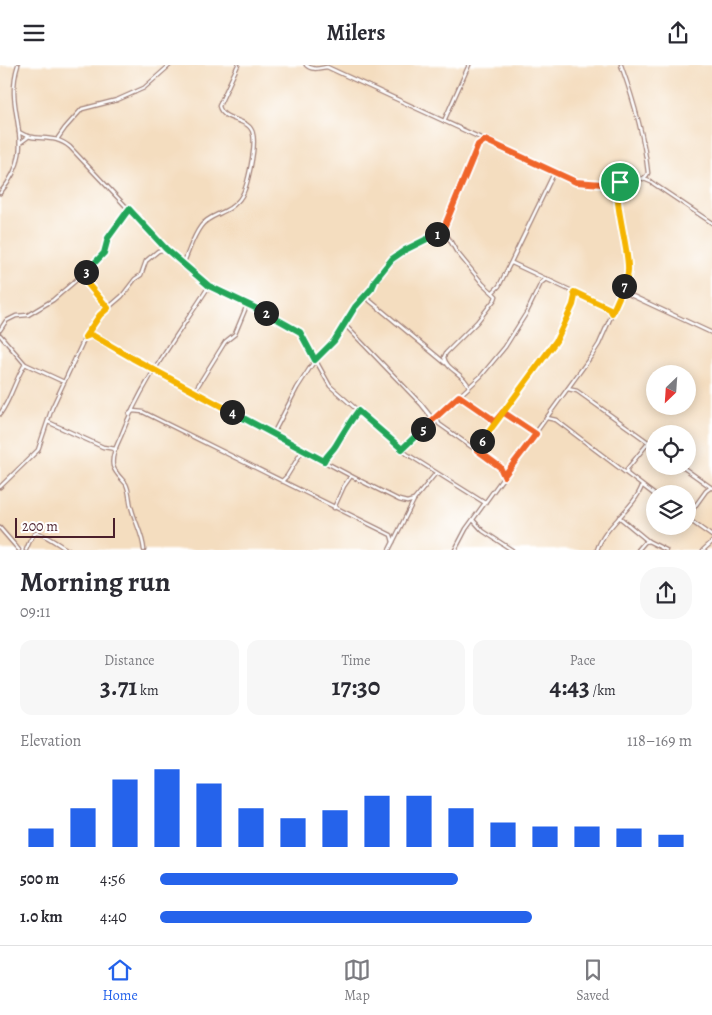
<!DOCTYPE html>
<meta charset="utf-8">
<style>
body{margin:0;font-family:Alegreya,serif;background:#f7f7f7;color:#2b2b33;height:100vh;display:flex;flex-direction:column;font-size:19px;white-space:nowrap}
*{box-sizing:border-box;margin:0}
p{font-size:16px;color:#7c7c81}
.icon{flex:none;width:28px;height:28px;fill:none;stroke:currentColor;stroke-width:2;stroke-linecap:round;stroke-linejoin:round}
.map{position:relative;height:485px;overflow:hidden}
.details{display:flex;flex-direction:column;background:#fff;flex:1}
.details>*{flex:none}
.needle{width:32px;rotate:205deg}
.fabs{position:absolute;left:646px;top:300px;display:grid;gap:10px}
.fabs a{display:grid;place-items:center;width:50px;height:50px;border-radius:50%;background:#fff;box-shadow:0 2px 12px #0003;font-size:25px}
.scale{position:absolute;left:15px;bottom:12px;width:100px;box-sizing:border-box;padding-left:5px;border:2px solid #4a1f2b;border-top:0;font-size:14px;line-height:18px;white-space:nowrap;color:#4a1f2b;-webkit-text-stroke:4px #fff;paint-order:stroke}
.pin{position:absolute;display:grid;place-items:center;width:42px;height:42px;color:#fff;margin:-21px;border:2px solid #fff;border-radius:50%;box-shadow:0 1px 5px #0007}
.km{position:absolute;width:25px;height:25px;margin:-12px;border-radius:50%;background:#222;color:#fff;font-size:14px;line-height:25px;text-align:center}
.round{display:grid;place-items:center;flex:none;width:52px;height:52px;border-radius:20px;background:#f7f7f7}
.head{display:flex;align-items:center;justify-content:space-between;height:85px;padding:0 20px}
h1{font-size:28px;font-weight:600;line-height:38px}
.figures{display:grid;grid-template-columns:repeat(3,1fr);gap:8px;height:85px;padding:5px 20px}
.figures div{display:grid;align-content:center;border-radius:12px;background:#f7f7f7;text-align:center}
.figures b{font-size:25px;font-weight:600}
.figures small{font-size:14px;font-weight:400}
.figures p{font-size:14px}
.chart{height:140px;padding:10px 20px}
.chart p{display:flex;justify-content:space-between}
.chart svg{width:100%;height:90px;margin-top:5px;stroke:#2563eb;stroke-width:6}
ul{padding:0 20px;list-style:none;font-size:16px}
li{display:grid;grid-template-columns:80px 60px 1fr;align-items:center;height:38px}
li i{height:12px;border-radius:6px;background:#2563eb}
header{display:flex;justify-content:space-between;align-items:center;height:65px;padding:0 20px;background:#fff;font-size:22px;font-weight:600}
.menu{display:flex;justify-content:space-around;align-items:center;height:70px;border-top:1px solid #e1e1e2;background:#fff;font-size:14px;color:#7c7c81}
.menu a{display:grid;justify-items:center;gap:2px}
.menu .current{color:#2563eb}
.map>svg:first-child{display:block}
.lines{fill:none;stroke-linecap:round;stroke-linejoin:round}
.minor-casing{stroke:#9f7e75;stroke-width:5}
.minor{stroke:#fff;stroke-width:2.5}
.split-1-casing{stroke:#fff;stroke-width:10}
.split-2-casing{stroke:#fff;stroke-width:10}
.split-3-casing{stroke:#fff;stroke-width:10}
.split-4-casing{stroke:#fff;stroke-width:10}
.split-5-casing{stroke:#fff;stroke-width:10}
.split-6-casing{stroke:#fff;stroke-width:10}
.split-7-casing{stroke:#fff;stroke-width:10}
.split-8-casing{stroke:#fff;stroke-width:10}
.split-1{stroke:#f0652b;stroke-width:6}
.split-2{stroke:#22a559;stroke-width:6}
.split-3{stroke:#22a559;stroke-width:6}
.split-4{stroke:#f5b400;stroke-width:6}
.split-5{stroke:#22a559;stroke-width:6}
.split-6{stroke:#f0652b;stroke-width:6}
.split-7{stroke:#f5b400;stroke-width:6}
.split-8{stroke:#f5b400;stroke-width:6}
</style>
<header><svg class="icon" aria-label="menu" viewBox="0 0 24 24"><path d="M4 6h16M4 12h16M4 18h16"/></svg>Milers<svg class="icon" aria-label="share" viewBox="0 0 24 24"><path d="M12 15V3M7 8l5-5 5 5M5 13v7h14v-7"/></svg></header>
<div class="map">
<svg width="712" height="485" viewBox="0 0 712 485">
<rect width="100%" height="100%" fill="#fff"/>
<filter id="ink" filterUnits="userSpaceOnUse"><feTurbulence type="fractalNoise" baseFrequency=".02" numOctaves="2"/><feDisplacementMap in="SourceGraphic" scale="10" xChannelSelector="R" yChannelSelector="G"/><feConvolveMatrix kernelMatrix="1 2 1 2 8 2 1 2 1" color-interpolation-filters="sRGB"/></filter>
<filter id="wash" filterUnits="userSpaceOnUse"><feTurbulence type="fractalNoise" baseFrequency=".0096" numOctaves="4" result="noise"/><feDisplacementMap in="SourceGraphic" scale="20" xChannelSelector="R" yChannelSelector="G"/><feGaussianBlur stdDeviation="1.12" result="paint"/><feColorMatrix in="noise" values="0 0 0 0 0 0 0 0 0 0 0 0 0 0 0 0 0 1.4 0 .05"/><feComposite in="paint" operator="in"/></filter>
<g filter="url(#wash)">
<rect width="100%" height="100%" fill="#f4ddbf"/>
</g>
<g filter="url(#ink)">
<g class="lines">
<g class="minor-casing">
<g id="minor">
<path d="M306 0C312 6 320 3 327 2L576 117 602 119 620 117"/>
<path d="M444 56 469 0"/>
<path d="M19 67C36 78 52 67 70 82L166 184 188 205 209 221 284 257 300 267 330 321 407 389 485 438"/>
<path d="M58 73 65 63 82 44 117 35 144 23 170 0"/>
<path d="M20 78 28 72"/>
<path d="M644 114 651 117 712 158"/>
<path d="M0 128C42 79 2 49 18 0"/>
<path d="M183 199C189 187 192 173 201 161 207 152 221 149 230 143 234 140 239 136 241 132 248 122 256 81 253 69 250 52 223 58 219 41L238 0"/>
<path d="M510 199 554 108"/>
<path d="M82 211 108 243"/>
<path d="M493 227 499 221 510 199 512 198 610 244 612 248"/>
<path d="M621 228H626L712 268"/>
<path d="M363 230 445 298"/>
<path d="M344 259 421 339 433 354"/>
<path d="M0 265 6 256 16 251 28 250 53 235 81 211 104 189 108 173 129 144"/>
<path d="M0 270 25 299 64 317"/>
<path d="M85 272 90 270 94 271 194 327 351 411 399 435 407 437 414 435"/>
<path d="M469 322C464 308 446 305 444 292L446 288 477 257 495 234 496 231 483 219 456 186 443 163 478 81 484 75"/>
<path d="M568 324 577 326 655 382"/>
<path d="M194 327 225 277 235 269 247 240"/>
<path d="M459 331 493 355 494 359 477 385"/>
<path d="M503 347 536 369"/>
<path d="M0 349C11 334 15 315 25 299"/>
<path d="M129 349 133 346 143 347 391 470 393 477"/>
<path d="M436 352 439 359 500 402 504 411"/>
<path d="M547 353 556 355 655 430"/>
<path d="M48 357 103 382 116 384"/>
<path d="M494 359 556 277 573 240 575 231 574 227"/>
<path d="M273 369 297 323 315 295 334 276 355 242 371 223 384 204 405 185 429 174 443 165"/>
<path d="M402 384 481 311 505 282 527 247 541 218 546 214"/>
<path d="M324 396C327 389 332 387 336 381 343 369 349 358 358 347"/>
<path d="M681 401 712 423"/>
<path d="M627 408V404L649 377"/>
<path d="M282 416 287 411 301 388 304 386"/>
<path d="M0 422 38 385 52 343 88 266 100 250 122 231 135 214 141 210 146 196 158 186 165 184"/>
<path d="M334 443 344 421 351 411"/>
<path d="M688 451 706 426 710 423"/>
<path d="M619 452 648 476"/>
<path d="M688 454 712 471"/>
<path d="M473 455 483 466 512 485"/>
<path d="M0 463 19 485"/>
<path d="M26 485C28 481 31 470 36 468 42 467 62 482 68 485"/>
<path d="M144 485C143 471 136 459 132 445 129 437 130 427 126 419 121 413 115 408 113 401 111 391 117 380 121 371 142 316 178 270 209 221"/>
<path d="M389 485 414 435 436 408"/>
<path d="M455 485 466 464 592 290 599 279 624 222 628 206 627 189 617 127 620 117C629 114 644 118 648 108 644 70 634 36 621 0"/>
<path d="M597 485C605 460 633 445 642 421"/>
<path d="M638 485 645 477 648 476 666 485"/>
<path d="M703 485 712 477"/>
</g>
</g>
<use href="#minor" class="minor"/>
</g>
</g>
<g class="lines" filter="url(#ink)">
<g class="split-1-casing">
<path id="split-1" d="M437 169 443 165 478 80 485 75 576 117 602 119 620 117"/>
</g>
<g class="split-2-casing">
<path id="split-2" d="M266 248 300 267 315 295 334 276 355 242 372 223 376 214 392 194 405 185 437 169"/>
</g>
<g class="split-3-casing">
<path id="split-3" d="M86 207 104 188 108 173 129 144 166 184 209 221 266 248"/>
</g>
<g class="split-4-casing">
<path id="split-4" d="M86 207 81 211 108 243 100 250 85 272 90 270 94 271 132 293 232 347"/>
</g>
<g class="split-5-casing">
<path id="split-5" d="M232 347 324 396C327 389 332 387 336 380 343 368 349 358 358 346L402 384 423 364"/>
</g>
<g class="split-6-casing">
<path id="split-6" d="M423 364 459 331 491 353 494 358 503 347 536 369 504 411 500 402 477 385 482 376"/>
</g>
<g class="split-7-casing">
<path id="split-7" d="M482 376 556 276 573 240 575 231 574 227 610 244 612 248 624 221"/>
</g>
<g class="split-8-casing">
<path id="split-8" d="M620 117C611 130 630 186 628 206 628 211 626 216 624 221"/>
</g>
<use href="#split-1" class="split-1"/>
<use href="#split-2" class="split-2"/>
<use href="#split-3" class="split-3"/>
<use href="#split-4" class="split-4"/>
<use href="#split-5" class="split-5"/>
<use href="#split-6" class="split-6"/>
<use href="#split-7" class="split-7"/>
<use href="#split-8" class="split-8"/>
</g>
</svg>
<div class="fabs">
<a><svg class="needle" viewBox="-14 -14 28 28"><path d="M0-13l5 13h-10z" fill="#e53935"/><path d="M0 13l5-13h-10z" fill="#7c7c81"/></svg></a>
<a><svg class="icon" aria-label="locate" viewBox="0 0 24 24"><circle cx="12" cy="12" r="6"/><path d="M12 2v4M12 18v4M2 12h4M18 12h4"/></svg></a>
<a><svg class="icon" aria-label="layers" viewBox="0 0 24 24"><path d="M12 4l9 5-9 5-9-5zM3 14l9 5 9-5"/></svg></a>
</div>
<div class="scale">200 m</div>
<div class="pin" style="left:620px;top:117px;background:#1e9e55"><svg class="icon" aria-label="arrive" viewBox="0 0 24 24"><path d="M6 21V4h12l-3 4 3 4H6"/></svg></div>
<b class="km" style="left:437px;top:169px">1</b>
<b class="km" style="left:266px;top:248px">2</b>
<b class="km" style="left:86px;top:207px">3</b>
<b class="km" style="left:232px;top:347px">4</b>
<b class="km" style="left:423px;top:364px">5</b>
<b class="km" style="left:482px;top:376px">6</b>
<b class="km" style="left:624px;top:221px">7</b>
</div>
<section class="details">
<div class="head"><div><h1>Morning run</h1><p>09:11</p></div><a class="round"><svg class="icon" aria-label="share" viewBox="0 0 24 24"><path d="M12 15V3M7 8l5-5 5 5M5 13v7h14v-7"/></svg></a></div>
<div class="figures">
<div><p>Distance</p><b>3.71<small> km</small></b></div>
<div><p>Time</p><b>17:30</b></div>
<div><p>Pace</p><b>4:43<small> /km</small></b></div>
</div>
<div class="chart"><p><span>Elevation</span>118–169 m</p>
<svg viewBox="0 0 160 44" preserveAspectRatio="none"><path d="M5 44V35M15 44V25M25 44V11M35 44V6M45 44V13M55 44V25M65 44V30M75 44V26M85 44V19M95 44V19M105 44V25M115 44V32M125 44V34M135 44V34M145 44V35M155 44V38"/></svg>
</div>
<ul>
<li><b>500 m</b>4:56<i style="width:56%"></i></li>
<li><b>1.0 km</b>4:40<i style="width:70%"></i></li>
</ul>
</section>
<nav class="menu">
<a class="current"><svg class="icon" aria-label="home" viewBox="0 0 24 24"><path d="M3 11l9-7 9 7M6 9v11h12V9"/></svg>Home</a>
<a><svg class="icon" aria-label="map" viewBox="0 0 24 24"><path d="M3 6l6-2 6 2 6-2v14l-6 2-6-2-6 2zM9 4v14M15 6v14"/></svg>Map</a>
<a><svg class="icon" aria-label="saved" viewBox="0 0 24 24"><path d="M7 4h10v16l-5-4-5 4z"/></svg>Saved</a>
</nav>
